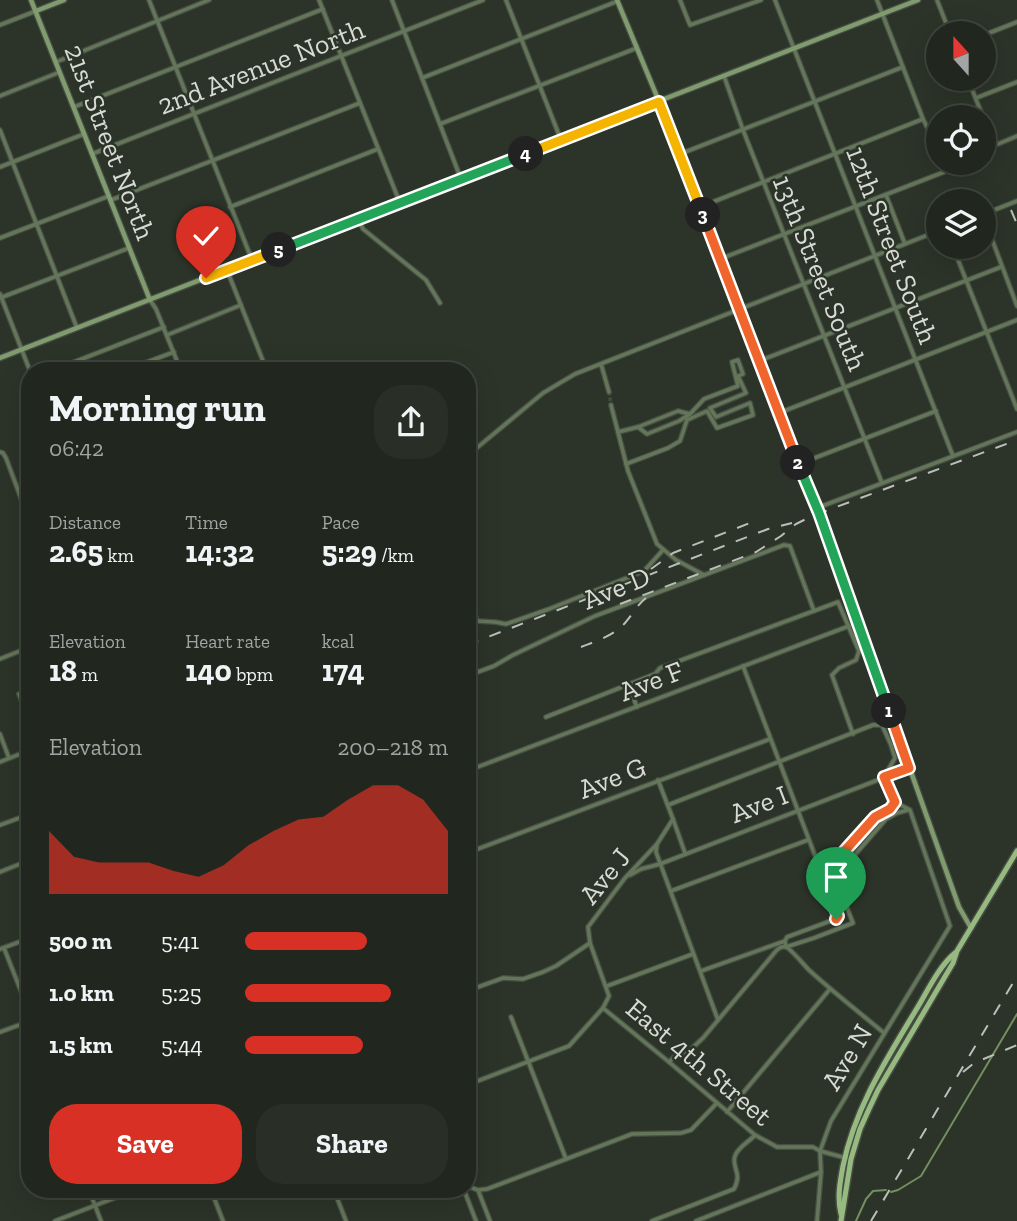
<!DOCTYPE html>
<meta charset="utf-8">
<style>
body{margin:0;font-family:"Zilla Slab",serif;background:#292e27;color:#f1f3f6;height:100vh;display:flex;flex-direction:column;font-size:26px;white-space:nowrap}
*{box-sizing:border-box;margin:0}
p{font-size:23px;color:#a2a5a4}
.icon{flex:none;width:38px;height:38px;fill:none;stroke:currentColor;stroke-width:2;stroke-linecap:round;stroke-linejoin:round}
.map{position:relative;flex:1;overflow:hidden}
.panel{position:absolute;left:21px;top:362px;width:455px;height:836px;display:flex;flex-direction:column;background:#21261e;border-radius:28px;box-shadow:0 7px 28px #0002,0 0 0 2px #3e433c}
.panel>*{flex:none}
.needle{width:46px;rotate:339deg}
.tools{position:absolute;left:926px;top:21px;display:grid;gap:14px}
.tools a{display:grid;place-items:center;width:70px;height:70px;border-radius:50%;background:#21261e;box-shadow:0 7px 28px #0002,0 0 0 2px #3e433c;font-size:35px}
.pin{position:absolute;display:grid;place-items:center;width:60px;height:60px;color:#fff;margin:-72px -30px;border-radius:50% 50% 50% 0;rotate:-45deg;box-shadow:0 0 7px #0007}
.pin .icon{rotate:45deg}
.km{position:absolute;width:35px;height:35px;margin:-18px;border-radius:50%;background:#222;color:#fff;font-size:19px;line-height:35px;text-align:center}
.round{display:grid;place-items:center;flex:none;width:74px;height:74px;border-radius:28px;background:#292e27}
.headline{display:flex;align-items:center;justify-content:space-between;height:119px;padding:0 28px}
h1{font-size:38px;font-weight:700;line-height:52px}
.figures{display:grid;grid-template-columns:repeat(3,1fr);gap:10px;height:119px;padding:7px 28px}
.figures div{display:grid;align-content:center}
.figures b{font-size:30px;font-weight:700}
.figures small{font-size:19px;font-weight:400}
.figures p{font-size:19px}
.chart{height:196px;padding:14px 28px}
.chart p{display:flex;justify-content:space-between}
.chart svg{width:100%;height:126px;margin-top:7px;fill:#d93025;opacity:.7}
.button{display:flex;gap:14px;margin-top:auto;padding:14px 28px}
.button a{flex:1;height:80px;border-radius:28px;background:#d93025;color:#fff;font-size:28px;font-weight:700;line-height:80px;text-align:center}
.button a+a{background:#292e27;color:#f1f3f6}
ul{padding:0 28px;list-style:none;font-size:23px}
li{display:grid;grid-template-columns:112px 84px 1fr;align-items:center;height:52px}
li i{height:18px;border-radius:9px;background:#d93025}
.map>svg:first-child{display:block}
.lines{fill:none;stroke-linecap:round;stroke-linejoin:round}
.stream{stroke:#738f5f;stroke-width:2}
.street-tunnel{stroke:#464c42;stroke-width:3.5;stroke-dasharray:3.5 2;stroke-linecap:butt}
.street-casing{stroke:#474e44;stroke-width:6}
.secondary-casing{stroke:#474e44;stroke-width:7}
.primary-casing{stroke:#474e44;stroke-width:8}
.street{stroke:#64765a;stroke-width:3.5}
.secondary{stroke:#809c6f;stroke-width:4.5}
.primary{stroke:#96ba80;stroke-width:5}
.rail{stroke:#babfb7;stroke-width:2;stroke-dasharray:12 12;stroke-linecap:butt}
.split-1-casing{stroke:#fff;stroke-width:14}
.split-2-casing{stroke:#fff;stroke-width:14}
.split-3-casing{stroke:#fff;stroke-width:14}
.split-4-casing{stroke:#fff;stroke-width:14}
.split-5-casing{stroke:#fff;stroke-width:14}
.split-6-casing{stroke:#fff;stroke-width:14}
.split-1{stroke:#f0652b;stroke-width:9}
.split-2{stroke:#22a559;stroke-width:9}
.split-3{stroke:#f0652b;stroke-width:9}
.split-4{stroke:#f5b400;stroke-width:9}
.split-5{stroke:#22a559;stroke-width:9}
.split-6{stroke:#f5b400;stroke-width:9}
.labels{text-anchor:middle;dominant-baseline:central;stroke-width:5;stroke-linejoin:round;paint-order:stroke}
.street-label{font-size:28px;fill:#d7dbd4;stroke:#2c3328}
</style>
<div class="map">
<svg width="1017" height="1221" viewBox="0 0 1017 1221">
<rect width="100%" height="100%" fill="#2c3328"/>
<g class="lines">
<g class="stream">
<path d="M891 1192 898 1190 921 1176 1017 1014"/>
<path d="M856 1221 866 1199 873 1191 886 1190"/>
</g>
<path class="street-tunnel" d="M609 392 611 405"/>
<g class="street-casing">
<g id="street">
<path d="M149 0 252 260"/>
<path d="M319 0 400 203"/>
<path d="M392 0 461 179"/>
<path d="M506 0 561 140"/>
<path d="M680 0 690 25 761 0"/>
<path d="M775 0 953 456"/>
<path d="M877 0 923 119 936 145"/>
<path d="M937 0 950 33"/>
<path d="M0 25 36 11"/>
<path d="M984 35 1017 22"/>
<path d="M56 62 209 0"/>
<path d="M724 76 743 130 882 483"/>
<path d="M422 78 618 1"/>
<path d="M968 79 983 117"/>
<path d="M0 96 60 72"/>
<path d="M976 98 1017 82"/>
<path d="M74 107 323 9"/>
<path d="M984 118 992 139 998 144 1017 136"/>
<path d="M440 124 637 48"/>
<path d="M0 130 77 328"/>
<path d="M92 154 483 0"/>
<path d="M680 154 903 67"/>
<path d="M0 167 84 134"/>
<path d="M886 195 905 244"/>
<path d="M111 200 360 103"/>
<path d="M230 207 378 149"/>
<path d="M700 207 923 119"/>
<path d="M984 214 1017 201"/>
<path d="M984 218 1017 306"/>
<path d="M358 219 363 229 368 233 426 280 440 303"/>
<path d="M0 238 109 196"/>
<path d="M953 247 1017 409"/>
<path d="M720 259 944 172"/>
<path d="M227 270 267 371"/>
<path d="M0 294 30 371"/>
<path d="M0 298 129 248"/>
<path d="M150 300 156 309 181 371"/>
<path d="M167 335 241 305"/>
<path d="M759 361 1001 267"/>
<path d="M601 364 609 392"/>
<path d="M51 371 164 327"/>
<path d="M123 371 174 352"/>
<path d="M611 405 628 471 657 544 676 560 704 575"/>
<path d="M779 413 1017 320"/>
<path d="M638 427 678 411 690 414"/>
<path d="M618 432 638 427 647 434 679 421 690 414 704 399 738 386 732 362 738 360 743 374 738 376 746 393 710 408 716 417 750 403 753 415 717 428 707 411 687 420 680 441 668 448 626 464"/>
<path d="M0 452 3 453 6 458 28 517 30 516"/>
<path d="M467 456 543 393 575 374 938 231"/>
<path d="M799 464 936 411"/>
<path d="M817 508 1017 432"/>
<path d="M467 533 473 548 467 555"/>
<path d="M467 588 477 621 467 632"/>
<path d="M477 621 495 622 506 624 549 609 644 571 663 550"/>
<path d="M0 659 30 647"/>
<path d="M743 666 838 916 833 920 787 937 785 941"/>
<path d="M467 676 494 666 513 655 595 616 784 545 790 546 814 611"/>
<path d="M628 685 637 707"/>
<path d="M19 694 30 722"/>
<path d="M546 717 655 674 660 668 838 602 859 651 856 660 839 668 832 675 853 734"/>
<path d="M0 734 9 758"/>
<path d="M0 762 30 750"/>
<path d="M467 771 849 626"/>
<path d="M668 805 873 725H882L891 745 895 758 884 777 895 802 910 810 950 926 831 1121 820 1151 821 1172 817 1221"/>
<path d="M673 819 685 853"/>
<path d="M0 825 30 814"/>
<path d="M657 844 656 852 718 1020"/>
<path d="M467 853 770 739"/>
<path d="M0 872 30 860"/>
<path d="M630 875 641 869 660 864 909 768"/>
<path d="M822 875 875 817 890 809 894 803"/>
<path d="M671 891 808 840"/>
<path d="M4 948 30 1014"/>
<path d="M0 949 30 938"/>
<path d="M701 971 785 941 786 947 814 938 853 923 836 880 839 873 886 819 897 813 908 810"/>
<path d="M607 986 693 954"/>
<path d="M467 991 503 978 523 979 543 972 556 966 590 943"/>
<path d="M603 1008 669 1062 755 1135 777 1147H813L820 1151 846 1158"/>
<path d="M511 1017 566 1159"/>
<path d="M25 1022 30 1034"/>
<path d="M0 1032 30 1021"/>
<path d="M669 1062 674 1057 689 1051 703 1038 776 951C779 948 781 946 786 947 791 949 804 965 809 970 833 992 859 1012 884 1033"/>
<path d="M467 1085 569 1046 603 1008 609 996 590 943 588 927 625 878 657 844 673 819 658 780"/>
<path d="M727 1112 830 989"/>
<path d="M467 1186 478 1190 490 1221"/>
<path d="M89 1190 101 1221"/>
<path d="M211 1190 223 1221"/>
<path d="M334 1190 346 1221"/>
<path d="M464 1190 476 1221"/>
<path d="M478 1190 487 1189 632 1134 681 1133 691 1130 717 1103"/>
<path d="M55 1221 135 1190"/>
<path d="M652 1221 734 1189C743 1173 731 1167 735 1156 738 1147 749 1142 755 1135"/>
<path d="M696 1221 821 1172"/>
</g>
</g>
<g class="secondary-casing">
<g id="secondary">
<path d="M31 0 150 300"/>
<path d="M617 0 670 128 739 311 819 513 959 907 971 928"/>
<path d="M36 11 64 0"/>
<path d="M0 358 918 0"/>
</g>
</g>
<g class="primary-casing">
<g id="primary">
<path d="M841 1214C837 1198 840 1182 843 1166 855 1108 886 1060 916 1010 927 992 939 966 955 953"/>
<path d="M841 1221 851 1159 860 1129 869 1109 878 1090 953 963 957 951 1017 851"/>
</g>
</g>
<use href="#street" class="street"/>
<use href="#secondary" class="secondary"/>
<use href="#primary" class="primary"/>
<g class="rail">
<path d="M1011 210 1017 224"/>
<path d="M651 569 673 553 755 521"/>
<path d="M620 604 756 552 781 536 796 524 812 516 1017 440"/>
<path d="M467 645 768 529 792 523"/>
<path d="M581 647C596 641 613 636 625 623 632 615 637 605 646 598"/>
<path d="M963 1072 974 1063 1017 1045"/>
<path d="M871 1221 1017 976"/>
</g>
</g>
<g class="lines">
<g class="split-1-casing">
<path id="split-1" d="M836 919 838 916 822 876 875 817 890 809 895 802 884 777 909 768 889 711"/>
</g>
<g class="split-2-casing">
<path id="split-2" d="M798 463 819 513 889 711"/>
</g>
<g class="split-3-casing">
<path id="split-3" d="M703 215 798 463"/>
</g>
<g class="split-4-casing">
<path id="split-4" d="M526 154 659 102 703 215"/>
</g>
<g class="split-5-casing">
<path id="split-5" d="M279 250 526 154"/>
</g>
<g class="split-6-casing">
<path id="split-6" d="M206 278 279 250"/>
</g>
<use href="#split-1" class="split-1"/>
<use href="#split-2" class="split-2"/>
<use href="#split-3" class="split-3"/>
<use href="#split-4" class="split-4"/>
<use href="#split-5" class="split-5"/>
<use href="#split-6" class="split-6"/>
</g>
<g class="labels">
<g class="street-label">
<text transform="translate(261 67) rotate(-21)">2nd Avenue North</text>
<text transform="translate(110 142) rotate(69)">21st Street North</text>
<text transform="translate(892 245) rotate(69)">12th Street South</text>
<text transform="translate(820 273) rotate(68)">13th Street South</text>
<text transform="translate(616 588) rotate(-22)">Ave D</text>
<text transform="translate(651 681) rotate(-21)">Ave F</text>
<text transform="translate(612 778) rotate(-21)">Ave G</text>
<text transform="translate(759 804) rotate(-21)">Ave I</text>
<text transform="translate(605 876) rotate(-51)">Ave J</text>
<text transform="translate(847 1057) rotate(-59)">Ave N</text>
<text transform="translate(699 1062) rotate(40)">East 4th Street</text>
</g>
</g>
</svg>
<div class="tools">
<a><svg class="needle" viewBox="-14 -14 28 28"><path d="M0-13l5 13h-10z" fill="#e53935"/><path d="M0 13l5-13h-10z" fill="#a2a5a4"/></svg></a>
<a><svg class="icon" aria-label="locate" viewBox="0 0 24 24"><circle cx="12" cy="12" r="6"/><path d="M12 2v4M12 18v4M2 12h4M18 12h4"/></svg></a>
<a><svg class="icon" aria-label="layers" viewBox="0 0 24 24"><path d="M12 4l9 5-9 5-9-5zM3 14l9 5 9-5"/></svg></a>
</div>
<div class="pin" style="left:836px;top:919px;background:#1e9e55"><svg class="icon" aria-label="arrive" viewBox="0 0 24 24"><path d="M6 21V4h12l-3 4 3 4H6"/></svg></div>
<div class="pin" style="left:206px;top:278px;background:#d93025"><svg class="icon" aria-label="check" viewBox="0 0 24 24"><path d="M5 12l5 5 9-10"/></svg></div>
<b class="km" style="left:889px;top:711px">1</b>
<b class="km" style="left:798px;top:463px">2</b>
<b class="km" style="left:703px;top:215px">3</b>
<b class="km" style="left:526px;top:154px">4</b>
<b class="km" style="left:279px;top:250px">5</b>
<section class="panel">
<div class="headline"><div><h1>Morning run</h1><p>06:42</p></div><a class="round"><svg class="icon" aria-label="share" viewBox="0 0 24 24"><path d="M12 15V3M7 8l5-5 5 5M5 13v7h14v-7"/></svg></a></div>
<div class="figures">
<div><p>Distance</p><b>2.65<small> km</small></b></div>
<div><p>Time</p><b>14:32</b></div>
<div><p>Pace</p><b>5:29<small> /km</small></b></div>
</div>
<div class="figures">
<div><p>Elevation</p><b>18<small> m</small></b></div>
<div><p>Heart rate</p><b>140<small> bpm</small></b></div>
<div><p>kcal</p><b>174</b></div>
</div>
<div class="chart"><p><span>Elevation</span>200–218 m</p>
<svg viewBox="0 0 160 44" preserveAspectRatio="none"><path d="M0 44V22L10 31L20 33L30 33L40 33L50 36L60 38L70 34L80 27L90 22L100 18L110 17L120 11L130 6L140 6L150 11L160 22V44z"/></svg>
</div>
<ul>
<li><b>500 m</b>5:41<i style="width:60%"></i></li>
<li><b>1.0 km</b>5:25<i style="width:72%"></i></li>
<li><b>1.5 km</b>5:44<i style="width:58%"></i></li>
</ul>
<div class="button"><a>Save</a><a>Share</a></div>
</section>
</div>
